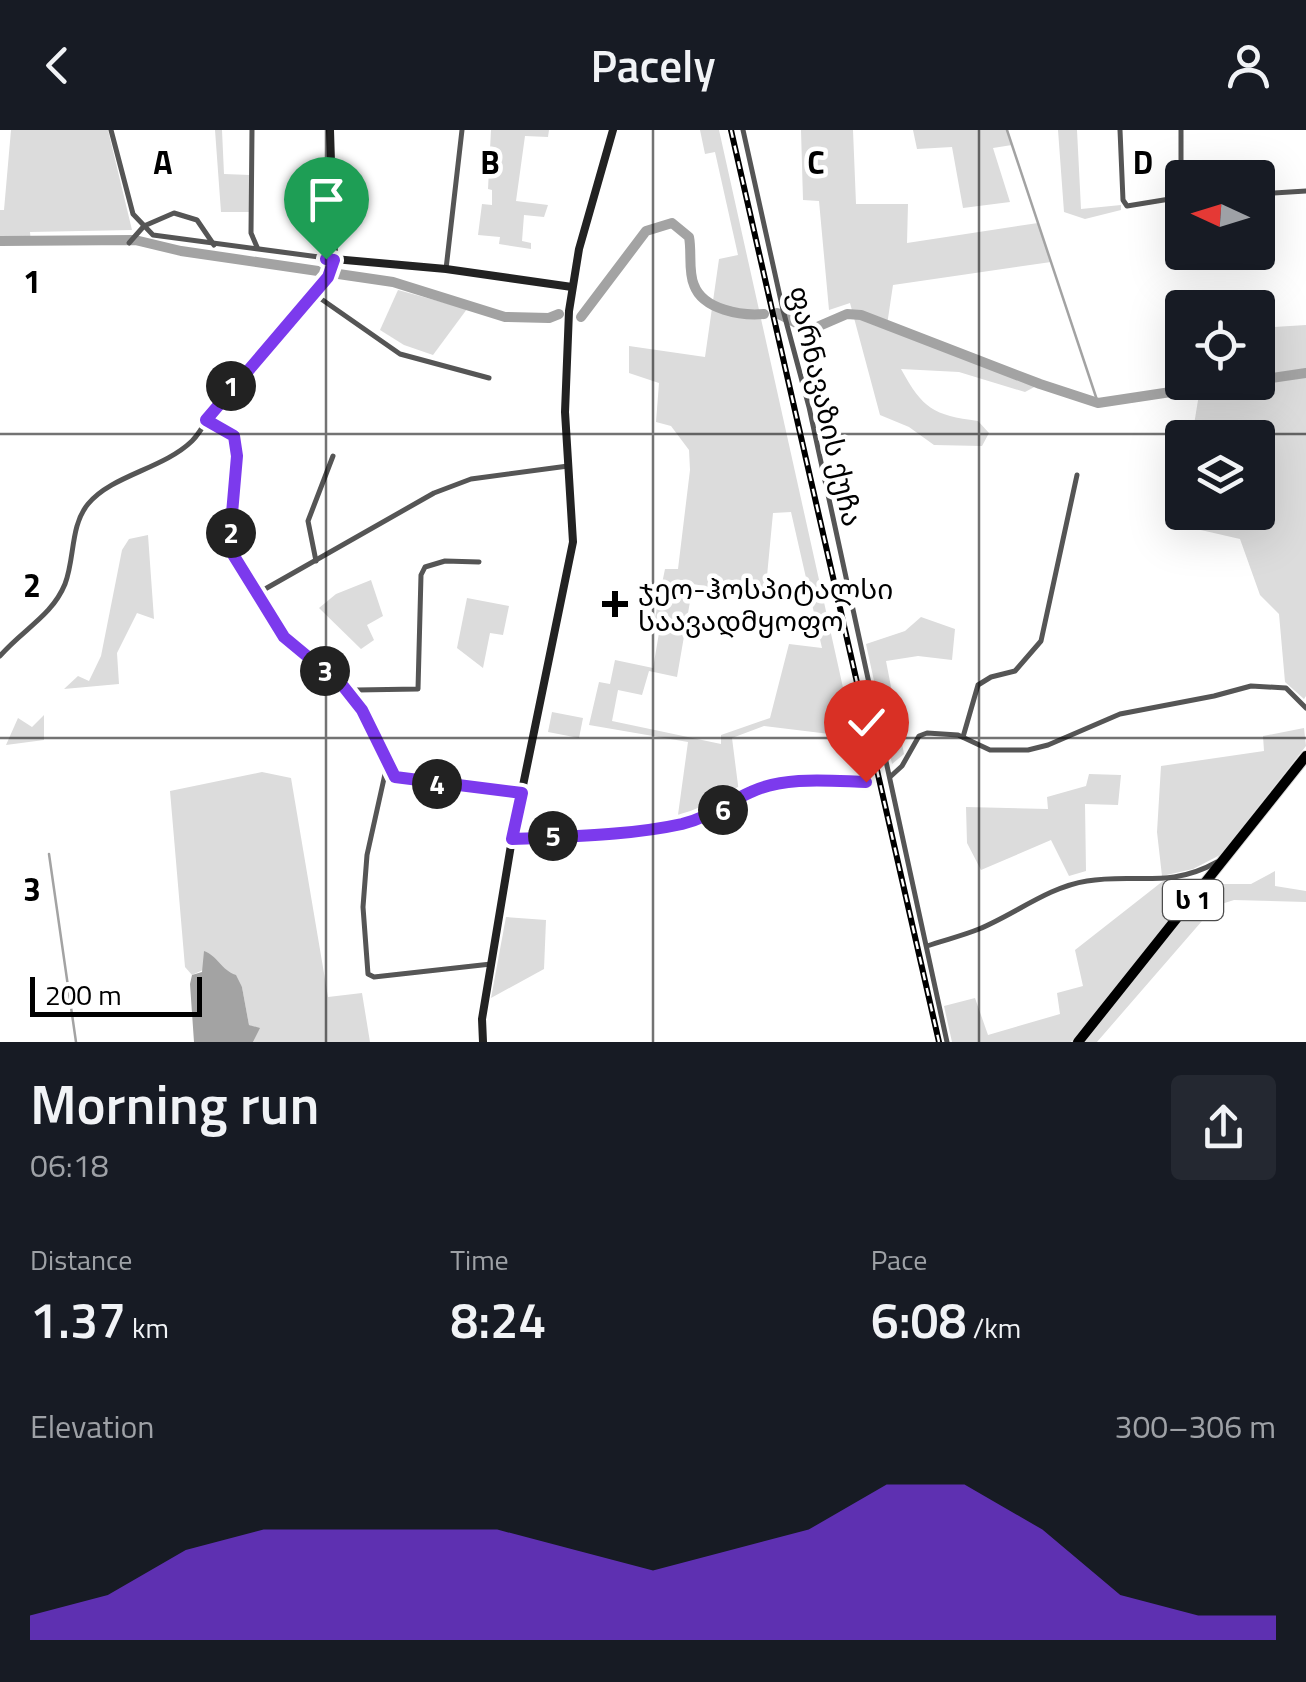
<!DOCTYPE html>
<meta charset="utf-8">
<style>
body{margin:0;font-family:"Titillium Web","Noto Sans Georgian",sans-serif;background:#242831;color:#f1f3f6;height:100vh;display:flex;flex-direction:column;font-size:38px;white-space:nowrap}
*{box-sizing:border-box;margin:0}
p{font-size:32px;color:#9ea1a6}
.icon{flex:none;width:55px;height:55px;fill:none;stroke:currentColor;stroke-width:2;stroke-linecap:round;stroke-linejoin:round}
.map{position:relative;height:912px;overflow:hidden}
.panel{display:flex;flex-direction:column;background:#171b24;flex:1}
.panel>*{flex:none}
.needle{width:65px;rotate:274deg}
.buttons{position:absolute;left:1165px;top:30px;display:grid;gap:20px}
.buttons a{display:grid;place-items:center;width:110px;height:110px;border-radius:10px;background:#171b24;box-shadow:0 10px 40px #0002;font-size:50px}
.scale{position:absolute;left:30px;bottom:25px;width:172px;box-sizing:border-box;padding-left:10px;border:5px solid #000;border-top:0;font-size:28px;line-height:35px;white-space:nowrap;color:#000;-webkit-text-stroke:8px #fff;paint-order:stroke}
.pin{position:absolute;display:grid;place-items:center;width:85px;height:85px;color:#fff;margin:-102px -42px;border-radius:50% 50% 50% 0;rotate:-45deg;box-shadow:0 0 10px #0007}
.pin .icon{rotate:45deg}
.km{position:absolute;width:50px;height:50px;margin:-25px;border-radius:50%;background:#222;color:#fff;font-size:28px;line-height:50px;text-align:center}
.round{display:grid;place-items:center;flex:none;width:105px;height:105px;border-radius:10px;background:#242831}
.head{display:flex;align-items:center;justify-content:space-between;height:170px;padding:0 30px}
h1{font-size:55px;font-weight:600;line-height:75px}
.metrics{display:grid;grid-template-columns:repeat(3,1fr);gap:15px;height:170px;padding:10px 30px}
.metrics div{display:grid;align-content:center}
.metrics b{font-size:50px;font-weight:600}
.metrics small{font-size:28px;font-weight:400}
.metrics p{font-size:28px}
.chart{height:280px;padding:20px 30px}
.chart p{display:flex;justify-content:space-between}
.chart svg{width:100%;height:180px;margin-top:10px;fill:#7c3aed;opacity:.7}
header{display:flex;justify-content:space-between;align-items:center;height:130px;padding:0 30px;background:#171b24;font-size:45px;font-weight:600}
.map>svg:first-child{display:block}
.green{fill:#dcdcdc;fill-rule:evenodd}
.water{fill:#a3a3a3}
.lines{fill:none;stroke-linecap:round;stroke-linejoin:round}
.stream{stroke:#a3a3a3;stroke-width:2.5}
.river{stroke:#a3a3a3;stroke-width:10}
.highway-casing{stroke:#dbdbdb;stroke-width:12}
.street{stroke:#555;stroke-width:5}
.secondary{stroke:#222;stroke-width:8}
.highway{stroke:#000;stroke-width:10}
.rail-casing{stroke:#000;stroke-width:6}
.rail{stroke:#fff;stroke-width:2.5;stroke-dasharray:8;stroke-linecap:butt}
.route-casing{stroke:#fff;stroke-width:20}
.route{stroke:#7c3aed;stroke-width:12}
.grid{fill:none;stroke:#000;stroke-width:2.5;stroke-opacity:0.55}
.poi-dot{fill:#000;stroke:#fff;stroke-width:4}
.labels{text-anchor:middle;dominant-baseline:central;stroke-width:9;stroke-linejoin:round;paint-order:stroke}
.shield{fill:#fff;stroke:#4c4c4c;stroke-width:2.5}
.shield-label{font-size:25px;font-weight:bold;fill:#000}
.street-label{font-size:28px;fill:#000;stroke:#fff}
.poi-label{font-size:28px;fill:#000;stroke:#fff;text-anchor:start}
.grid-label{font-size:32px;text-anchor:middle;font-weight:bold;fill:#000;stroke:#fff;stroke-width:9;stroke-linejoin:round;paint-order:stroke}
</style>
<header><svg class="icon" aria-label="back" viewBox="0 0 24 24"><path d="M15 5l-7 7 7 7"/></svg>Pacely<svg class="icon" aria-label="person" viewBox="0 0 24 24"><circle cx="12" cy="8" r="4"/><path d="M4 21q1-7 8-7t8 7"/></svg></header>
<div class="map">
<svg width="1306" height="912" viewBox="0 0 1306 912">
<rect width="100%" height="100%" fill="#fff"/>
<g class="green">
<path d="M11 0H108L132 100 30 102 31 113 0 111V80H4Z"/>
<path d="M215 0H222L224 44 250 45 249 82H221Z"/>
<path d="M491 0H549L548 7 525 6 516 71 548 75 544 87 524 85 522 111 531 113V119L499 114 500 107 478 105 482 74 492 75V60L488 59Z"/>
<path d="M700 0H719L854 607 764 596 732 608 739 663 717 678 677 692 688 612 589 595 599 552 610 554 615 530 653 538 659 503 652 502 665 439H678L690 340 689 320 671 296 656 292 659 253 629 243V216L705 227 719 129 738 125 715 22 705 24ZM791 382 822 518 789 514 770 588 721 605V614L612 591 618 560 642 565 649 541 677 547 693 454 765 467 773 383Z"/>
<path d="M801 0H853L856 74H908L907 113 1038 93 1051 132 893 155 887 195 1040 254 1025 262 959 242 901 239C923 279 933 285 978 291L989 303 982 316 934 315 909 297 880 285 850 173 829 180 819 71 803 70Z"/>
<path d="M913 0H1007L1012 15 993 18 1010 72 963 78 952 17 917 19Z"/>
<path d="M1058 0H1077L1081 79 1121 75V80L1085 89 1064 82Z"/>
<path d="M398 160 467 179 433 225 404 215 380 200Z"/>
<path d="M1306 195V566L1304 569 1285 552 1279 484 1260 465 1240 409 1179 395 1182 373V382H1258V308L1192 307 1200 258 1258 252V198Z"/>
<path d="M148 405 154 489 137 483 117 523 119 554 64 559 78 546 89 551 101 526 122 420 129 409Z"/>
<path d="M371 450 383 486 367 495 374 510 361 519 319 478 336 464Z"/>
<path d="M467 468 509 476 503 505 490 503 483 538 457 518Z"/>
<path d="M921 487 955 499 952 530 918 526 886 531 904 624 892 634 866 514 905 501Z"/>
<path d="M552 582 583 588 579 608 548 602Z"/>
<path d="M44 585V610L6 615 18 588 32 597Z"/>
<path d="M1304 598 1306 616 1220 725 1193 739 1162 746 1157 702 1161 636 1264 621 1263 606Z"/>
<path d="M262 642 291 648 328 867 362 863 370 912H253L259 899 249 895 242 857 218 833 192 845 185 837 170 661Z"/>
<path d="M1089 644 1121 645 1118 675 1085 674 1086 741 1069 746 1051 710 981 740 967 713 966 677 1048 679 1047 667 1086 656Z"/>
<path d="M1275 741V756L1306 761V772L1234 770 1215 776 1097 912H1083L1210 754H1251Z"/>
<path d="M1163 751 1198 753 1071 912H952L944 876 975 868 988 905 1060 884 1057 863 1083 856 1075 820Z"/>
<path d="M506 787 546 790 544 839 491 868Z"/>
</g>
<path class="water" d="M204 821C218 826 221 840 236 845L242 857 249 895 260 898 253 912H194L190 854 192 845 202 842Z"/>
<g class="lines">
<g class="stream">
<path d="M1007 0 1098 273"/>
<path d="M49 724 76 912"/>
</g>
<g class="river">
<path d="M0 111 135 110 181 121 393 152 505 187 549 188 559 184"/>
<path d="M777 183 810 200 847 184 861 185 1040 254 1098 273 1237 252"/>
<path d="M581 187 646 101 672 93 689 107C692 122 688 142 694 155 703 180 742 186 764 184"/>
<path d="M1258 250 1306 243"/>
</g>
<g class="highway-casing">
<path id="highway" d="M1078 912 1306 626"/>
</g>
<g class="street">
<path d="M252 0 251 103 257 117"/>
<path d="M743 0 783 180 809 277 947 912"/>
<path d="M1120 0 1123 70 1127 76 1182 67"/>
<path d="M1258 64 1306 61"/>
<path d="M1181 67V0"/>
<path d="M129 113 144 96 174 83 197 90 214 115"/>
<path d="M446 139 462 0"/>
<path d="M314 164 400 224 489 248"/>
<path d="M206 290 235 306 237 326 229 418 284 507 343 556 362 580 395 647 522 663"/>
<path d="M316 431 308 391 333 326"/>
<path d="M258 463 434 363 471 349 568 336"/>
<path d="M0 526C22 500 52 486 65 454 75 428 70 396 88 374 112 345 163 339 192 311 204 299 211 280 222 267 256 226 294 188 328 147L334 129 153 105 133 84 111 0"/>
<path d="M350 563 357 560 418 559 421 445 425 437 445 431 479 432"/>
<path d="M963 607 978 555 991 547 1015 541 1041 511 1077 345"/>
<path d="M387 635 367 725 363 777 368 844 374 847 491 834"/>
<path d="M890 647 902 636 919 606 927 603 958 605 990 620H1028L1048 615 1120 584 1214 566 1251 556 1286 558 1306 578"/>
<path d="M512 709C568 706 627 706 682 694 709 688 727 673 751 662 785 646 830 651 866 651"/>
<path d="M927 816C944 810 962 806 979 799 1014 785 1048 757 1087 751 1135 743 1169 759 1217 732"/>
</g>
<g class="secondary">
<path d="M330 0 334 129 446 139 572 157"/>
<path d="M483 912 482 889 512 709 573 412 565 282 569 181 579 119 613 0"/>
</g>
<use href="#highway" class="highway"/>
<g class="rail-casing">
<path id="rail" d="M731 0 939 912"/>
</g>
<use href="#rail" class="rail"/>
</g>
<g class="lines">
<g class="route-casing">
<path id="route" d="M326 129 334 130 328 147 206 290 234 306 237 326 229 418 284 507 343 556 362 580 395 647 522 663 512 709C568 706 627 706 682 694 710 687 726 673 751 662 785 646 830 651 866 652"/>
</g>
<use href="#route" class="route"/>
</g>
<path class="grid" d="M326 0V912M653 0V912M979 0V912M0 304H1306M0 608H1306"/>
<path class="poi-dot" d="M610 459h10v10h10v10h-10v10h-10v-10h-10v-10h10z"/>
<g class="labels">
<rect class="shield" x="1163" y="750" width="60" height="40" rx="8"/>
<g class="shield-label">
<text x="1193" y="770">ს 1</text>
</g>
<g class="street-label">
<text transform="translate(826 276) rotate(77)">ფარნავაზის ქუჩა</text>
</g>
<g class="poi-label">
<text x="638" y="458">ჯეო-ჰოსპიტალსი<tspan x="638" dy="32">საავადმყოფო</tspan></text>
</g>
</g>
<g class="grid-label">
<text x="163" y="44">A</text>
<text x="490" y="44">B</text>
<text x="816" y="44">C</text>
<text x="1143" y="44">D</text>
<text x="32" y="163">1</text>
<text x="32" y="467">2</text>
<text x="32" y="771">3</text>
</g>
</svg>
<div class="buttons">
<a><svg class="needle" viewBox="-14 -14 28 28"><path d="M0-13l5 13h-10z" fill="#e53935"/><path d="M0 13l5-13h-10z" fill="#9ea1a6"/></svg></a>
<a><svg class="icon" aria-label="locate" viewBox="0 0 24 24"><circle cx="12" cy="12" r="6"/><path d="M12 2v4M12 18v4M2 12h4M18 12h4"/></svg></a>
<a><svg class="icon" aria-label="layers" viewBox="0 0 24 24"><path d="M12 4l9 5-9 5-9-5zM3 14l9 5 9-5"/></svg></a>
</div>
<div class="scale">200 m</div>
<div class="pin" style="left:326px;top:129px;background:#1e9e55"><svg class="icon" aria-label="arrive" viewBox="0 0 24 24"><path d="M6 21V4h12l-3 4 3 4H6"/></svg></div>
<div class="pin" style="left:866px;top:652px;background:#d93025"><svg class="icon" aria-label="check" viewBox="0 0 24 24"><path d="M5 12l5 5 9-10"/></svg></div>
<b class="km" style="left:231px;top:256px">1</b>
<b class="km" style="left:231px;top:403px">2</b>
<b class="km" style="left:325px;top:541px">3</b>
<b class="km" style="left:437px;top:654px">4</b>
<b class="km" style="left:553px;top:706px">5</b>
<b class="km" style="left:723px;top:680px">6</b>
</div>
<section class="panel">
<div class="head"><div><h1>Morning run</h1><p>06:18</p></div><a class="round"><svg class="icon" aria-label="share" viewBox="0 0 24 24"><path d="M12 15V3M7 8l5-5 5 5M5 13v7h14v-7"/></svg></a></div>
<div class="metrics">
<div><p>Distance</p><b>1.37<small> km</small></b></div>
<div><p>Time</p><b>8:24</b></div>
<div><p>Pace</p><b>6:08<small> /km</small></b></div>
</div>
<div class="chart"><p><span>Elevation</span>300–306 m</p>
<svg viewBox="0 0 160 44" preserveAspectRatio="none"><path d="M0 44V38L10 33L20 22L30 17L40 17L50 17L60 17L70 22L80 27L90 22L100 17L110 6L120 6L130 17L140 33L150 38L160 38V44z"/></svg>
</div>
</section>
